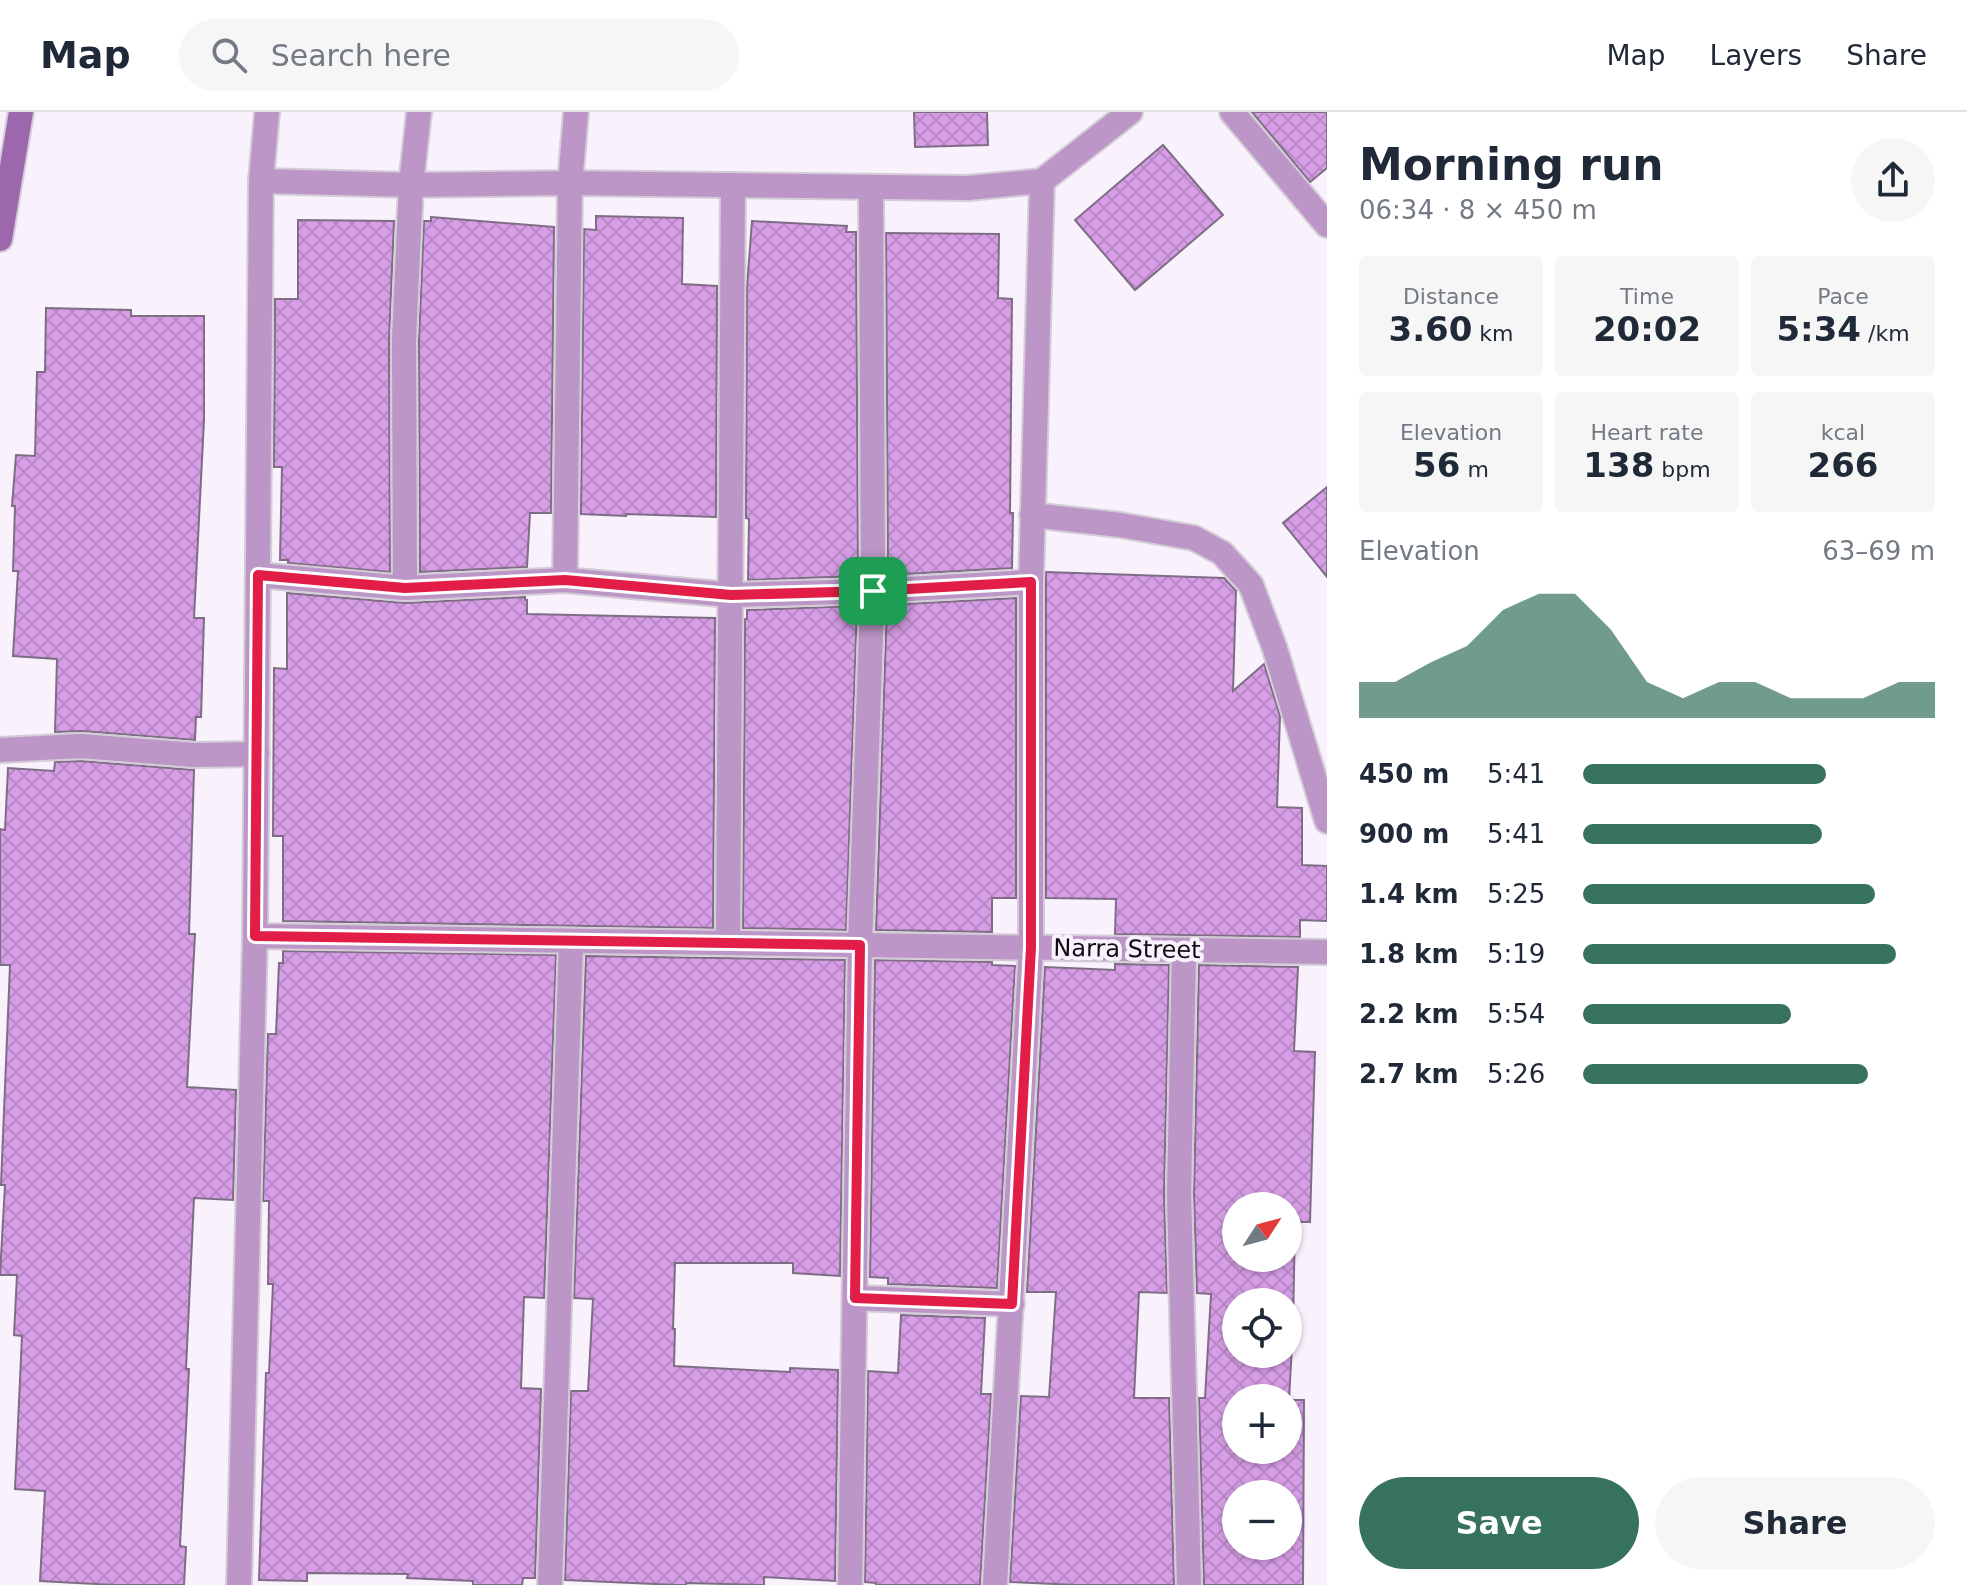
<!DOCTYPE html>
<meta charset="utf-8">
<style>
body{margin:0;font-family:"DejaVu Sans",sans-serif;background:#f6f6f7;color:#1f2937;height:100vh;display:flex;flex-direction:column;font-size:30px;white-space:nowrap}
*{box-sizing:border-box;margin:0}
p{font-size:26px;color:#747a83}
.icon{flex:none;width:44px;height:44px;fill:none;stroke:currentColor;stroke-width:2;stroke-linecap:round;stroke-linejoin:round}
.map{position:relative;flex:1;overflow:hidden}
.side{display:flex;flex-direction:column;background:#fff;width:640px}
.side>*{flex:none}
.needle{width:52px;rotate:54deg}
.controls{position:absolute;left:1222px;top:1080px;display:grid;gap:16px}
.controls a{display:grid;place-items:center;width:80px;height:80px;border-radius:50%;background:#fff;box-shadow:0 2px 6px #0004;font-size:40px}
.pin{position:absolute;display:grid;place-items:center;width:68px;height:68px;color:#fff;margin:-34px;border-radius:16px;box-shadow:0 4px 12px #0006}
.round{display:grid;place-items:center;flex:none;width:84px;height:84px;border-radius:42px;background:#f6f6f7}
.head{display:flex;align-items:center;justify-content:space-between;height:136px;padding:0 32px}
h1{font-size:44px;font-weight:700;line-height:60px}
.figures{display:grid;grid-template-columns:repeat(3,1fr);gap:12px;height:136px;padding:8px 32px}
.figures div{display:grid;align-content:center;border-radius:8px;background:#f6f6f7;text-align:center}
.figures b{font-size:34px;font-weight:700}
.figures small{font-size:22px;font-weight:400}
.figures p{font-size:22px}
.chart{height:224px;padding:16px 32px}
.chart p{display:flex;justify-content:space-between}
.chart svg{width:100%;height:144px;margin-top:8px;fill:#36725d;opacity:.7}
.button{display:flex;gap:16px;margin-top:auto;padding:16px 32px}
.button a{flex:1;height:92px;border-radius:48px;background:#36725d;color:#fff;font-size:32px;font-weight:700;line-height:92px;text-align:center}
.button a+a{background:#f6f6f7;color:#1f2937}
ul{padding:0 32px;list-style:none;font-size:26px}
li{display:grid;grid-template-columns:128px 96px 1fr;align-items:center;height:60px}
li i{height:20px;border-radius:10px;background:#36725d}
header{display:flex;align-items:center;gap:48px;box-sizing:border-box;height:112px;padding:0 40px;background:#fff;border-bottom:2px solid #e0e1e3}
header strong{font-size:38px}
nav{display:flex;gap:44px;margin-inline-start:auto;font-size:28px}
.search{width:560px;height:72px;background:#f6f6f7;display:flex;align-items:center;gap:20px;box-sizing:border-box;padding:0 28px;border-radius:44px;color:#747a83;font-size:30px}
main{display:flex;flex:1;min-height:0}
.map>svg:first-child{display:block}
.building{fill:url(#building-cross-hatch);stroke:#7f6d85;stroke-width:2;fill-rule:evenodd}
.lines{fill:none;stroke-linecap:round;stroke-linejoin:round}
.street-casing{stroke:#d4ccd7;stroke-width:28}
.secondary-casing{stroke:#d4ccd7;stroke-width:28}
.street{stroke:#bb96c6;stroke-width:24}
.secondary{stroke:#9d67ad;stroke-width:24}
.route-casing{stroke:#fff;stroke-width:16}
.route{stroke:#e11d48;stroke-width:10}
.labels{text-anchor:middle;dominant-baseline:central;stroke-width:8;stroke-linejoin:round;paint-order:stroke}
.street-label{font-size:24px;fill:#110a13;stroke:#f9f1fc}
</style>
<header>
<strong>Map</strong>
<div class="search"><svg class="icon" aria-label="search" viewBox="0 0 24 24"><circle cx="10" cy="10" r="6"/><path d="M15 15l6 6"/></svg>Search here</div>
<nav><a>Map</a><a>Layers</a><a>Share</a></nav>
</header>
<main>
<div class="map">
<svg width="1327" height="1473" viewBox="0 0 1327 1473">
<defs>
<pattern id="building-cross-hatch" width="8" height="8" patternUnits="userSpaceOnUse" patternTransform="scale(2)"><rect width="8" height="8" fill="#d79ee7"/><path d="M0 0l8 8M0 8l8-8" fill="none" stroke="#b887c5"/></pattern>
</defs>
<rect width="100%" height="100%" fill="#f9f1fc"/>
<g class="building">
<path d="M914 0H987L988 33 915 35Z"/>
<path d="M1252 0H1327V56L1310 70Z"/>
<path d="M1163 33 1223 103 1135 178 1075 108Z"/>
<path d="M596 104 683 106 682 172 717 174 716 405 626 402V404L581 402 584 117 596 118Z"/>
<path d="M431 105 554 115 551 401H530L527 455 420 460 419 228 424 109H431Z"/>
<path d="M298 108 394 109 389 228 390 460 288 451V448H280L282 355H274L275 187H298Z"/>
<path d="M752 109 847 114 846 120H856L858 464 748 468 749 407 746 406 747 175Z"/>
<path d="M886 121 999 122 998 186 1012 187 1010 401H1013L1012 456 888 463Z"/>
<path d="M46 196 131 198V204H204V308L194 506H204L201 605H196L195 628 82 619 55 620 57 547 13 544 18 459H13L15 394H12L16 343 35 344 37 260H45Z"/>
<path d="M1327 375V465L1283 411Z"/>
<path d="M1046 460 1224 466 1236 479 1233 579 1264 552 1280 604 1277 695 1302 696V753L1327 754V809L1300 808V825L1115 822 1116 787 1046 786Z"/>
<path d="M287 481 405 491 525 485V488H527V502L715 506 713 816 283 809V724H273L274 556 287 557Z"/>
<path d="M1016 486V786H992V820L876 818 887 493Z"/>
<path d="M857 494 846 818 743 816 745 507H747V498Z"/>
<path d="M81 649 194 658 189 822H195L187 975 236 978 233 1088 194 1086 186 1257H189L180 1434 186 1435 184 1473H114L40 1469 45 1379 15 1377 22 1224 14 1223 17 1163H0L5 1073H1L10 853H0V717L5 718 8 656 54 659 55 650Z"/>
<path d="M283 839 556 843 544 1186 524 1185 521 1276 541 1277 535 1466H523L522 1473H473V1469L407 1466 408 1462 307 1461V1469L259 1468 266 1261H269L273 1172H268L269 1089H263L268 922H276L279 851H283Z"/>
<path d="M586 844 845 848 840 1164 793 1161V1151H675L673 1217H675L674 1254 790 1260V1256L838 1258 835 1469 764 1465V1473L686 1471V1473H677L565 1468 571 1279H588L593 1187 574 1186Z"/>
<path d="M875 848 992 850V853L1015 854 997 1176 888 1172V1166L870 1165Z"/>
<path d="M1115 852 1169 853 1164 1082 1167 1181 1139 1180 1134 1286H1169L1174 1473H1076L1010 1470 1021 1284 1049 1285 1056 1180H1027L1045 855 1115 858Z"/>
<path d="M1199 853 1298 855 1294 939 1315 940 1310 1110H1295L1293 1215 1289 1288H1304L1303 1473H1204L1199 1286H1205L1211 1182 1197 1181 1194 1082ZM1236 1094H1288V1146H1236ZM1236 1190H1288V1242H1236ZM1236 1286H1288V1338H1236ZM1236 1382H1288V1434H1236Z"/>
<path d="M901 1203 985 1206 981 1282H991L980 1473H876V1471L865 1470 868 1259 898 1261Z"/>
</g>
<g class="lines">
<g class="street-casing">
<g id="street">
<path d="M1232 0 1327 113"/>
<path d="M261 69 411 73 570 71 968 76 1042 69 1130 0"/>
<path d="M1032 403 1120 413 1194 426 1222 441 1251 473 1275 537 1327 709"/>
<path d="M258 463 405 476 565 468 731 483 873 479 1031 470"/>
<path d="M565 468 570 71 576 0"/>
<path d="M405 476 404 228 411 73 419 0"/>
<path d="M0 638 81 634 194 643 257 642"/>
<path d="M255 824 1327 840"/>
<path d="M728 831 733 73"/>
<path d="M1184 838 1179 1082 1189 1473"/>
<path d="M855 1186 1012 1192"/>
<path d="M239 1473 255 824 261 69 267 0"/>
<path d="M550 1473 571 829"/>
<path d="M850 1473 860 833 873 464 871 75"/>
<path d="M995 1473 1031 835V470L1042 69"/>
</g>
</g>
<g class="secondary-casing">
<path id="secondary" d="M0 127 21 0"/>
</g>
<use href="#street" class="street"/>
<use href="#secondary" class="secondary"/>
</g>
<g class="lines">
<g class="route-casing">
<path id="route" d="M258 463 405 476 565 468 731 483 873 479 1031 470V835L1012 1192 855 1186 860 833 255 824Z"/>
</g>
<use href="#route" class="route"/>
</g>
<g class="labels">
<g class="street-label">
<text transform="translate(1127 837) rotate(1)">Narra Street</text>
</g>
</g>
</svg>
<div class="controls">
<a><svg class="needle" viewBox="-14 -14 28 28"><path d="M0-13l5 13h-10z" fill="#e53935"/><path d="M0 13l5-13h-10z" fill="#747a83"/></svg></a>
<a><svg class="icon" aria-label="locate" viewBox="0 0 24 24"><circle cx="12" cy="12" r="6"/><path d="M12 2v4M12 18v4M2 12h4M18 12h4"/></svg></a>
<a>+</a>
<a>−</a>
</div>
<div class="pin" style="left:873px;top:479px;background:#1e9e55"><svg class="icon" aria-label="arrive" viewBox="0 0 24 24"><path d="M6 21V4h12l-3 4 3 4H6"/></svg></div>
</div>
<section class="side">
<div class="head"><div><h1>Morning run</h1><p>06:34 · 8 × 450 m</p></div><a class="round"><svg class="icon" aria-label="share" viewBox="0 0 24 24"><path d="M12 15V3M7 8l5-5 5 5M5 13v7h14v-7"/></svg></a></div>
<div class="figures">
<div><p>Distance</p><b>3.60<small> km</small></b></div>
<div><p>Time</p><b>20:02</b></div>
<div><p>Pace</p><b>5:34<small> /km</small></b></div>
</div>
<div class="figures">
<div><p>Elevation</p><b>56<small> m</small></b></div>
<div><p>Heart rate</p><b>138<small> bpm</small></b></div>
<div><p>kcal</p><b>266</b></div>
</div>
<div class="chart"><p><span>Elevation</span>63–69 m</p>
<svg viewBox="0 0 160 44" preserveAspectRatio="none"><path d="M0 44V33L10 33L20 27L30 22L40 11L50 6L60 6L70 17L80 33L90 38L100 33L110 33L120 38L130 38L140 38L150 33L160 33V44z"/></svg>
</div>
<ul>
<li><b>450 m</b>5:41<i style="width:69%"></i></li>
<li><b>900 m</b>5:41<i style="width:68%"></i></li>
<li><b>1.4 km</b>5:25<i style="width:83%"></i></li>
<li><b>1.8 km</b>5:19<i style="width:89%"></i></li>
<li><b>2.2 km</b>5:54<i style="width:59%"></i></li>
<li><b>2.7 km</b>5:26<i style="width:81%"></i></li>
</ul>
<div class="button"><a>Save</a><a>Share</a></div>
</section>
</main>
